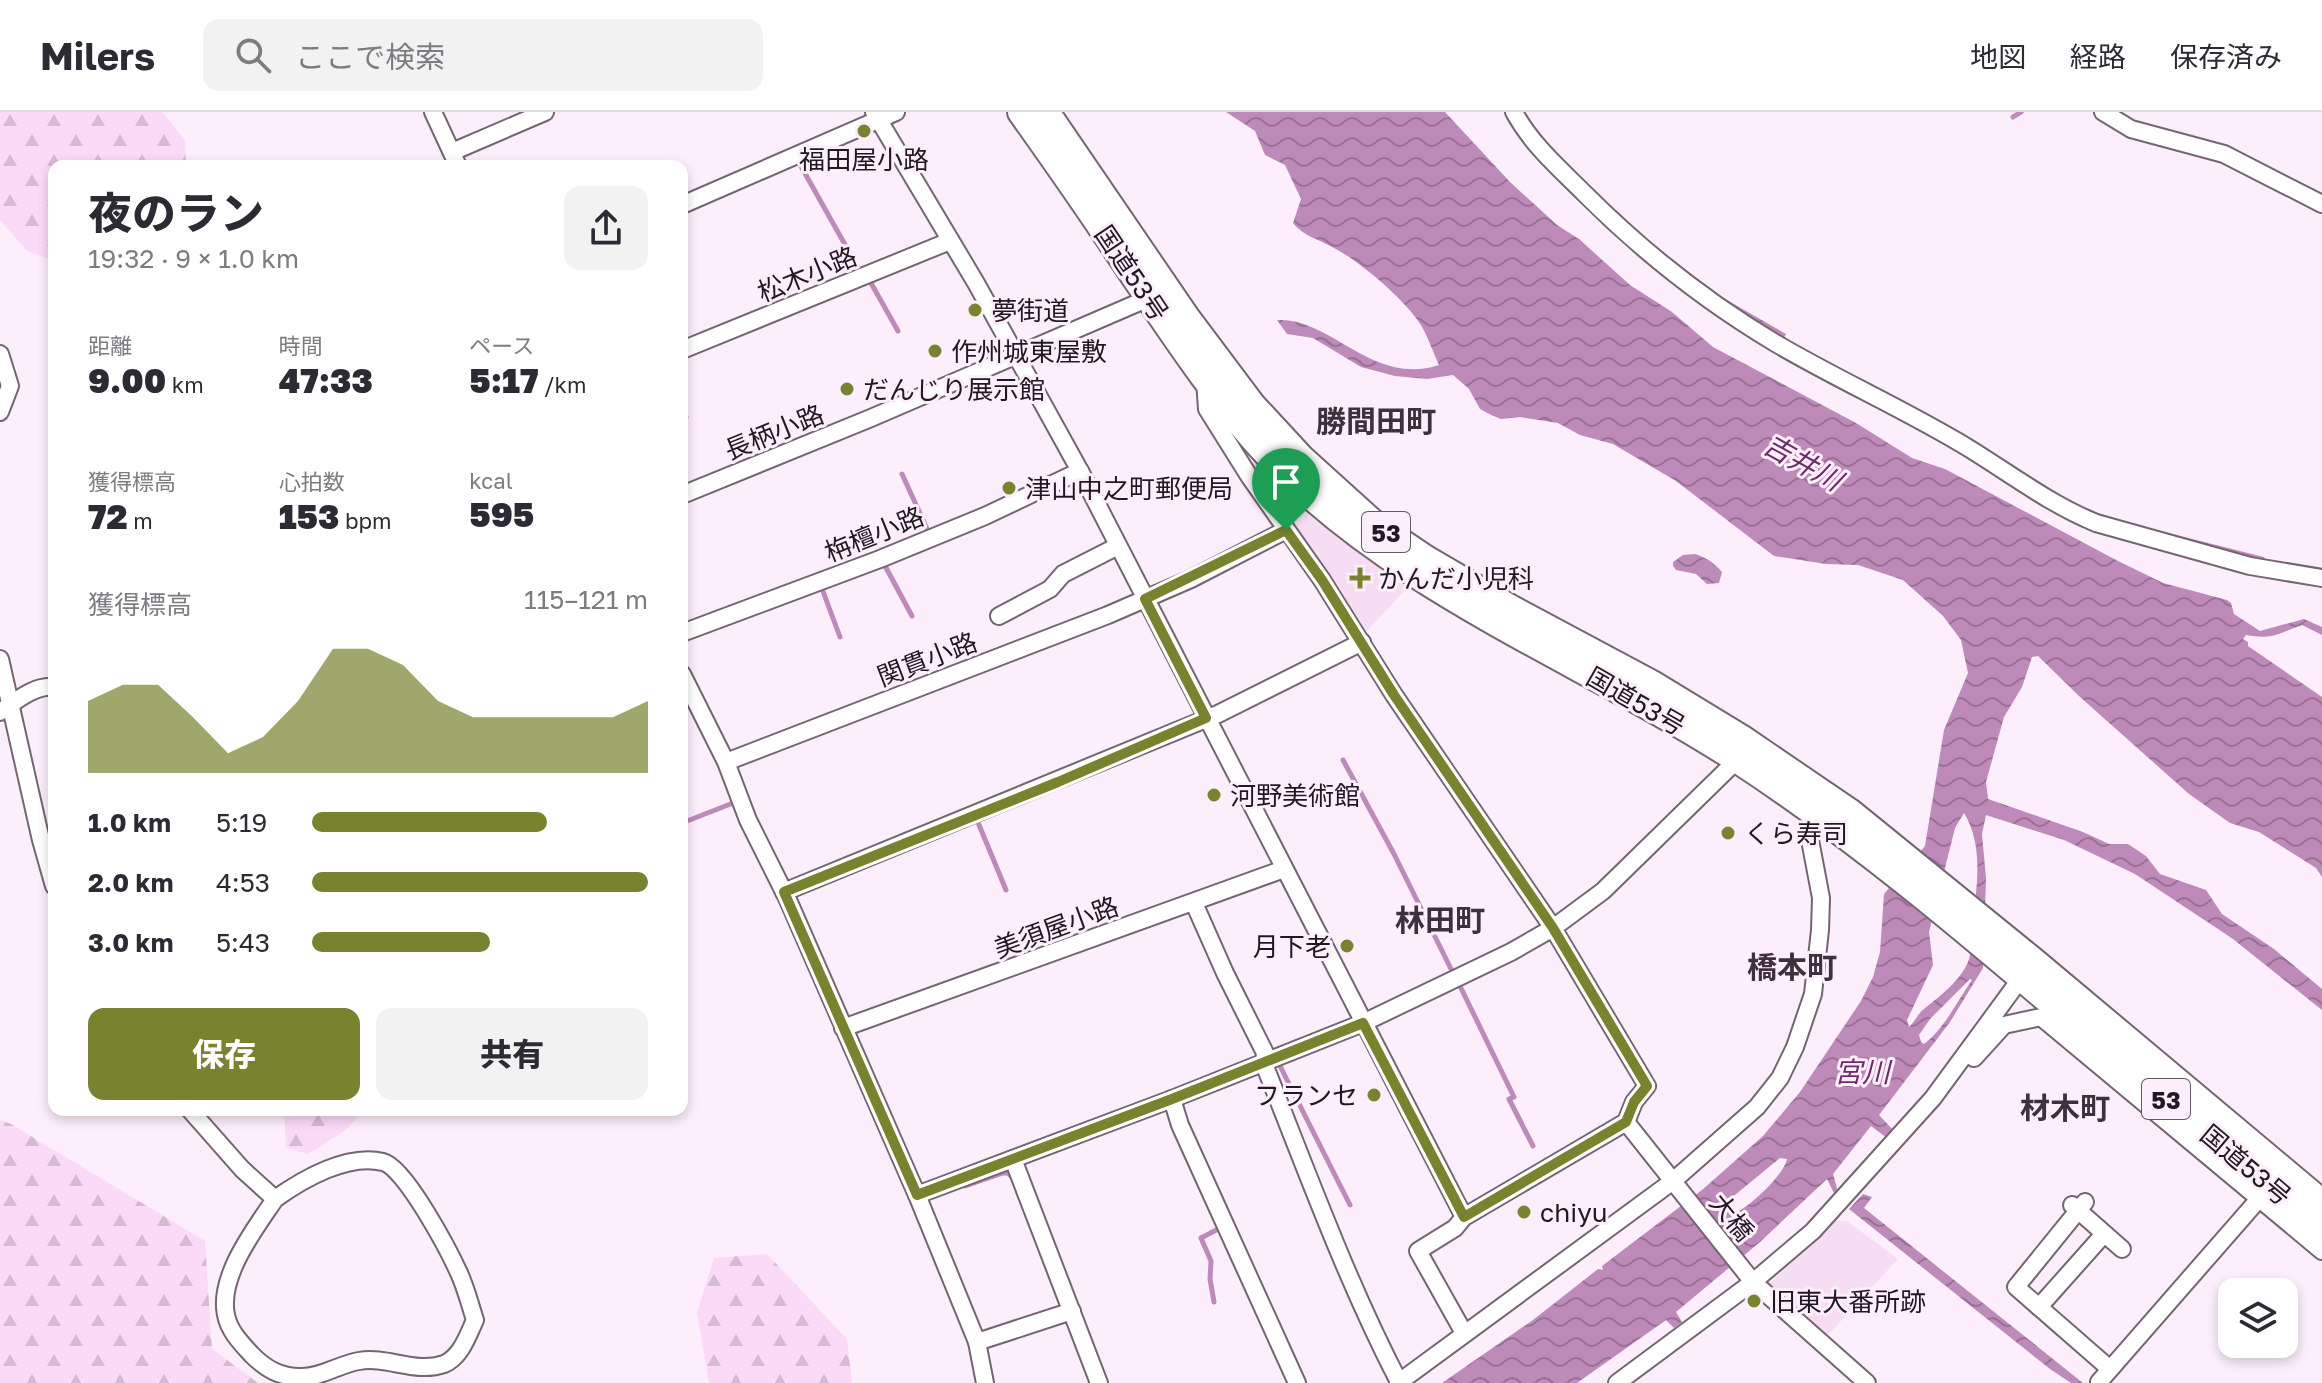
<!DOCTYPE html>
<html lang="ja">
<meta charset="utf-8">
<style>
body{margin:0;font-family:"Golos Text","Noto Sans JP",sans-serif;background:#f2f2f3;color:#2b2b33;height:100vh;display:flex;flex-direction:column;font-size:30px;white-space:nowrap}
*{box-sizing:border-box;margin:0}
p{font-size:26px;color:#7c7c81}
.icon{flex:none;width:44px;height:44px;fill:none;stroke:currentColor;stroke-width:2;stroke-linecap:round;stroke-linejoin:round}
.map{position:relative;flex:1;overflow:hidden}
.sheet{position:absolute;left:48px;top:48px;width:640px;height:956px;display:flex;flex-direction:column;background:#fff;border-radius:16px;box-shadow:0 4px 12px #0003}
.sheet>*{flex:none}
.tools{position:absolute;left:2218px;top:1166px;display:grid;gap:16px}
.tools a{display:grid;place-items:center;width:80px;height:80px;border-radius:16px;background:#fff;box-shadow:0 4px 12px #0003;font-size:40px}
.pin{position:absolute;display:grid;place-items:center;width:68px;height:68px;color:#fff;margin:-82px -34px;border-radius:50% 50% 50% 0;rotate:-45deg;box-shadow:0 0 8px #0007}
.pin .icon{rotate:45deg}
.round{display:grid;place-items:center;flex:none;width:84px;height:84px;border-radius:16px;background:#f2f2f3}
.headline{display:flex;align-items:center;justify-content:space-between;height:136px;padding:0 40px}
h1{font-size:44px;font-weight:800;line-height:60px}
.figures{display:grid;grid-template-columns:repeat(3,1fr);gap:12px;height:136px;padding:8px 40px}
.figures div{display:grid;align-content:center}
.figures b{font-size:34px;font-weight:800}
.figures small{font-size:22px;font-weight:400}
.figures p{font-size:22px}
.chart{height:224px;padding:16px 40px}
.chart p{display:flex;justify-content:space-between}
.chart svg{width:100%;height:144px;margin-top:8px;fill:#79822e;opacity:.7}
.button{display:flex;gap:16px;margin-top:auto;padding:16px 40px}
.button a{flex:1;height:92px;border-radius:16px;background:#79822e;color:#fff;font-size:32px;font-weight:800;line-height:92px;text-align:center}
.button a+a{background:#f2f2f3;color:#2b2b33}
ul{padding:0 40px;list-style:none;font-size:26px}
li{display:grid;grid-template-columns:128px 96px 1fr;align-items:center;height:60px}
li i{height:20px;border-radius:10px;background:#79822e}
header{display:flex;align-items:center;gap:48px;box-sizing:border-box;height:112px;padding:0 40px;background:#fff;border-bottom:2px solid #e1e1e2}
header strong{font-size:38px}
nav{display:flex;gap:44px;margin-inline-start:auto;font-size:28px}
.search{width:560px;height:72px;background:#f2f2f3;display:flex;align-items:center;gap:20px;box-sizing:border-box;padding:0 28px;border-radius:16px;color:#7c7c81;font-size:30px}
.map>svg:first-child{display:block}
.built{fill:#f7ddf3}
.forest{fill:url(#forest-firs)}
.water{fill:url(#water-waves);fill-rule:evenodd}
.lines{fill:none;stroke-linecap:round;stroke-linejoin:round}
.stream{stroke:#be8ab9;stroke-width:5}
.minor-casing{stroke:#756573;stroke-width:20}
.trunk-casing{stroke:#756573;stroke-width:30}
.minor{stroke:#fff;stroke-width:16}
.trunk{stroke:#fff;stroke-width:26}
.route-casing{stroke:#fff;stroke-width:16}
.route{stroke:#79822e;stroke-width:10}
.poi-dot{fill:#79822e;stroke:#fdeefb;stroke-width:3}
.labels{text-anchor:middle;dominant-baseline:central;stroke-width:6;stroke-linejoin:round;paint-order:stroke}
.shield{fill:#fdeefb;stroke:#625961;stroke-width:2}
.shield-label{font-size:24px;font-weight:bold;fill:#20191f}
.poi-label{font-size:26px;fill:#20191f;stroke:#fdeefb;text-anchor:start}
.street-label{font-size:26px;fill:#20191f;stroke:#fdeefb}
.water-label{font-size:28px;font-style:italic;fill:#6a2b66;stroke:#fdeefb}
.quarter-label{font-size:30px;font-weight:bold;fill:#3f303d;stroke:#fdeefb}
</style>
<header>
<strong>Milers</strong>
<div class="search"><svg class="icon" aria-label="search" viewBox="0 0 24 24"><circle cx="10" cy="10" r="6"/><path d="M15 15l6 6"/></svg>ここで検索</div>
<nav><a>地図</a><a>経路</a><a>保存済み</a></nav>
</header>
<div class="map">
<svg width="2322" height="1271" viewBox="0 0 2322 1271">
<defs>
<pattern id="forest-firs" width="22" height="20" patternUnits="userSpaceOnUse" patternTransform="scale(2)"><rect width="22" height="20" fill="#fadaf6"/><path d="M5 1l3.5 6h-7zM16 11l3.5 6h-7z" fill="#d6bad2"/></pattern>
<pattern id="water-waves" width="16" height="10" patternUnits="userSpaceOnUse" patternTransform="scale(2)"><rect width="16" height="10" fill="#be8ab9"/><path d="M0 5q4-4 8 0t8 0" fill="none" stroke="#9a7096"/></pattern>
</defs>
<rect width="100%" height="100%" fill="#fdeefb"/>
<g class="built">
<path d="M1310 399 1407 476 1367 519 1362 520 1293 417Z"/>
<path d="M1835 1109H1847L1898 1147 1827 1224 1769 1172Z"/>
</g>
<g class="forest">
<path d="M0 0H162L185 28 186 54H54V149L27 139 0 108Z"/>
<path d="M284 998H364L346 1018 308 1042 286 1036Z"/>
<path d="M0 1008 11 1012 205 1129 212 1237 258 1271H0Z"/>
<path d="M767 1142 847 1227 852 1271H709L697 1200 714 1146Z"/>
</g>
<g class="water">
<path d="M1226 0H1445L1510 70 1557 113 1579 127 1630 173 1672 200 1713 235 1856 311 1912 346 1945 357 2116 448 2163 471 2227 488 2231 491 2234 502 2260 519 2304 507 2322 515V523L2302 513C2279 521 2273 528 2246 523L2243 527 2248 530V534L2322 585V765L2316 756 2259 720 2230 711 2189 682 2079 584 2038 544 2032 545 2022 575 2004 605 1986 670 1988 687 2083 720 2109 732H2128L2146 744 2160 762 2206 778 2222 802 2274 837 2322 877V898L2233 827 2135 762 2064 728 1986 703 1982 722 1986 766 1983 856 1950 910 1879 1003 1894 1019 1887 1026 1871 1014 1833 1062 1838 1080 1834 1081 1827 1067 1760 1130 1676 1200 1682 1210 1674 1216 1666 1208 1577 1271H1442L1533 1208 1598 1157 1603 1158 1602 1154 1702 1078 1763 1024 1800 980 1861 889 1873 865 1880 840 1884 782 1925 734 1944 618 1968 561 1961 528 1943 504 1903 468 1858 453 1826 452 1774 444 1676 369 1613 332 1580 323 1558 311 1520 305 1501 307 1491 303 1480 297 1469 277 1453 263 1427 267 1395 264 1361 255 1313 226 1287 222 1277 208C1331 205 1373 275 1439 253 1433 240 1428 225 1421 213 1405 188 1361 150 1334 136 1319 127 1304 125 1293 111L1301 87 1285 53 1265 43 1255 19ZM1964 701C1985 735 1976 779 1972 816 1971 826 1972 838 1969 847 1962 868 1940 884 1924 897 1918 901 1915 910 1909 915L1907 908 1933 853 1929 820 1955 716ZM1970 867 1972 868C1957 889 1945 916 1924 932L1921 930 1919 923 1930 907ZM1780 1046 1787 1047C1784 1063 1749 1096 1733 1102L1728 1099 1726 1094 1730 1087Z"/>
<path d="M1518 0H1525L1535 20 1550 38 1655 134 1690 161 1725 187 1786 222 1784 226 1976 330 2027 366 2059 385 2101 402 2144 415 2264 445 2267 450 2308 460 2097 409 1732 200 1563 58Z"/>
<path d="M1695 442C1707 446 1714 451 1722 460L1719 471 1707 472 1696 462 1676 458 1673 454V450L1683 443Z"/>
<path d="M1863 1082 1872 1085 1864 1096 2083 1271H2071L2050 1257 1849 1097Z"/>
</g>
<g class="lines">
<g class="stream">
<path d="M2013 5 2021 0"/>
<path d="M798 49 861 161"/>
<path d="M871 171 898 219"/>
<path d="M682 296 686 305"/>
<path d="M902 362 928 419"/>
<path d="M884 452 912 504"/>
<path d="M821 474 840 525"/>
<path d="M1343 648 1394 742 1452 859"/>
<path d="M977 708 1006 778"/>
<path d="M682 711 733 691"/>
<path d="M1459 872 1514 985 1509 987 1533 1034"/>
<path d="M1278 950 1350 1093"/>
<path d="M965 1074 1003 1061H1008L1015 1068"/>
<path d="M1214 1190 1210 1167 1211 1149 1201 1126 1222 1115"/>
</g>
<g class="minor-casing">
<g id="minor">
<path d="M433 0 458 54"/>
<path d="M874 0 976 171 1080 359 1464 1105"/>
<path d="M1514 0C1532 33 1559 56 1585 82 1642 139 1708 191 1777 232 1840 269 1908 299 1970 337 2012 363 2050 392 2096 411L2250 454 2322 466"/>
<path d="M2103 0 2131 17 2224 42 2322 92"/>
<path d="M452 40 545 0"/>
<path d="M682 93 896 0"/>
<path d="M682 238 950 129"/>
<path d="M0 242 10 274 0 300"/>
<path d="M1205 268 1207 297 1249 364 1322 468 1394 583 1553 816 1647 974 1634 990 1626 1010 1464 1105 1455 1116 1418 1139 1464 1221"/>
<path d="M682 383 871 306 1149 186"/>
<path d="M999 504 1050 477 1063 462 1118 434"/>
<path d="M682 521 880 447 985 404 1080 359"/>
<path d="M0 547 41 728 54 774"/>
<path d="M682 562 726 650 748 708 788 788 917 1083 977 1230 985 1271"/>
<path d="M0 600C16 589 34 573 54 575"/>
<path d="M726 650 1108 503 1191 467 1286 418"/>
<path d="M784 780 1218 602 1362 530"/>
<path d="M1194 791 1225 861 1265 941 1264 952C1307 1059 1346 1168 1399 1270"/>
<path d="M843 916 1284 757"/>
<path d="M1974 946 2004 913 2041 905 2322 1139"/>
<path d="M1172 987 1180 1013 1297 1271"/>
<path d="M190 998 242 1057 275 1087C303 1067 348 1041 383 1050 405 1055 449 1139 459 1161 466 1176 470 1193 475 1208 468 1223 461 1245 444 1252 415 1262 388 1244 359 1249 340 1252 320 1266 300 1265 280 1265 266 1257 252 1243 241 1231 229 1219 226 1203 218 1164 255 1117 275 1087"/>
<path d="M1626 1010 1753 1170 1867 1271"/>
<path d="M1013 1047 1099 1271"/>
<path d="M917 1083 1172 987 1363 911 1511 840 1553 816 1603 779 1737 648"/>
<path d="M2085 1090 2016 1175 2110 1257"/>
<path d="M2072 1093 2122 1137"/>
<path d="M2039 1195 2104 1122"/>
<path d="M977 1230 1072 1199"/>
<path d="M1398 1271 1673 1069 1757 995 1780 966 1795 935 1813 882 1820 818 1821 786 1810 728 1816 702 1821 696"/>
<path d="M1617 1271 1753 1170 1813 1119 1933 986 2027 858"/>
<path d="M2101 1271 2099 1270 2258 1088"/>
</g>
</g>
<g class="trunk-casing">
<g id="trunk">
<path d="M1021 0C1058 52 1095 105 1130 158 1174 223 1217 289 1271 346 1402 482 1582 547 1738 648 1862 729 1975 826 2088 922 2165 988 2244 1052 2322 1117"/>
<path d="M1046 0 1186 205 1252 293 1302 347 1374 412 1426 447 1510 496 1654 573 1741 626 1851 701 2032 848 2322 1091"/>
</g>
</g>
<use href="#minor" class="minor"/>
<use href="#trunk" class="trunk"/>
</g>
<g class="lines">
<g class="route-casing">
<path id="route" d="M1286 418 1322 468 1394 583 1553 816 1647 974 1634 990 1626 1010 1464 1105 1363 911 1172 987 917 1083 784 780 1058 670 1206 606 1145 487Z"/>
</g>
<use href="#route" class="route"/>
</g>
<g class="poi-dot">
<circle cx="864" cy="19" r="8"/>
<circle cx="975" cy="198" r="8"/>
<circle cx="935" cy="239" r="8"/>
<circle cx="847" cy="277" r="8"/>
<circle cx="1009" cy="376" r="8"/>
<path d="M1356 454h8v8h8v8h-8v8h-8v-8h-8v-8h8z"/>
<circle cx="1214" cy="683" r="8"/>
<circle cx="1728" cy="721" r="8"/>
<circle cx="1347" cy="834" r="8"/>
<circle cx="1374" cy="983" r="8"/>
<circle cx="1524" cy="1100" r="8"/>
<circle cx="1754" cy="1189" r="8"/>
</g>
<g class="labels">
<g class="shield">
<rect x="1362" y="400" width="48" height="40" rx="6"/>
<rect x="2142" y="967" width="48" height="40" rx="6"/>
</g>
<g class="shield-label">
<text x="1386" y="420">53</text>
<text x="2166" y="987">53</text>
</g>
<g class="poi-label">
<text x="864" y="47" text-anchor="middle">福田屋小路</text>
<text x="991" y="198">夢街道</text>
<text x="951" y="239">作州城東屋敷</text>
<text x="863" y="277">だんじり展示館</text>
<text x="1025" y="376">津山中之町郵便局</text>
<text x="1378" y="466">かんだ小児科</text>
<text x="1230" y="683">河野美術館</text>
<text x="1744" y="721">くら寿司</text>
<text x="1331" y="834" text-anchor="end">月下老</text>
<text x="1358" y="983" text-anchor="end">フランセ</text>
<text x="1540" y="1100">chiyu</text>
<text x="1770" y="1189">旧東大番所跡</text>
</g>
<g class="street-label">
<text transform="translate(1132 161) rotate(56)">国道53号</text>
<text transform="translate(807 162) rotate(-22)">松木小路</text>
<text transform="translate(774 320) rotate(-22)">長柄小路</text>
<text transform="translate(874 422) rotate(-22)">栴檀小路</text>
<text transform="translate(927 547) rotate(-21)">関貫小路</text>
<text transform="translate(1636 589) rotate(30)">国道53号</text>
<text transform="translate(1056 815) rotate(-20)">美須屋小路</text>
<text transform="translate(2246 1053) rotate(40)">国道53号</text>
<text transform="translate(1732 1105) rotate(51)">大橋</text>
</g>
<g class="water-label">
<text transform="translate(1803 350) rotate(29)">吉井川</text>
<text x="1862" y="959">宮川</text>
</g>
<g class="quarter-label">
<text x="1376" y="309">勝間田町</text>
<text x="1440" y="808">林田町</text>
<text x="1792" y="855">橋本町</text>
<text x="2065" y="996">材木町</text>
</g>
</g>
</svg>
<div class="tools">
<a><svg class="icon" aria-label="layers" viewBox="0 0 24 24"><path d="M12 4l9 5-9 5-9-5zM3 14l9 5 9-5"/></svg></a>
</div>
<div class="pin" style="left:1286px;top:418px;background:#1e9e55"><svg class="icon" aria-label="arrive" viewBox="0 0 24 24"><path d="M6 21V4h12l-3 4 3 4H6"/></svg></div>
<section class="sheet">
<div class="headline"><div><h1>夜のラン</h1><p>19:32 · 9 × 1.0 km</p></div><a class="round"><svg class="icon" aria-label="share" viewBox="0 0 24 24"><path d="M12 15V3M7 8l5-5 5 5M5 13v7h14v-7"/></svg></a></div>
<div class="figures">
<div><p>距離</p><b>9.00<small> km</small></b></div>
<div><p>時間</p><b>47:33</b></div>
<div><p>ペース</p><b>5:17<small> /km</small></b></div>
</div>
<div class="figures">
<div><p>獲得標高</p><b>72<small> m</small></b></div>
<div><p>心拍数</p><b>153<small> bpm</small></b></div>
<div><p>kcal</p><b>595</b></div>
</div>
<div class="chart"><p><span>獲得標高</span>115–121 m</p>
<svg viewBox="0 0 160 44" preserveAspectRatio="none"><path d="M0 44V22L10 17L20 17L30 27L40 38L50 33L60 22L70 6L80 6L90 11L100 22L110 27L120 27L130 27L140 27L150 27L160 22V44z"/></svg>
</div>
<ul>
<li><b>1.0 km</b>5:19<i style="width:70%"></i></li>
<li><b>2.0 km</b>4:53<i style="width:100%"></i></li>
<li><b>3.0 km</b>5:43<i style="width:53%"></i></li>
</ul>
<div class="button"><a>保存</a><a>共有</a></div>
</section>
</div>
